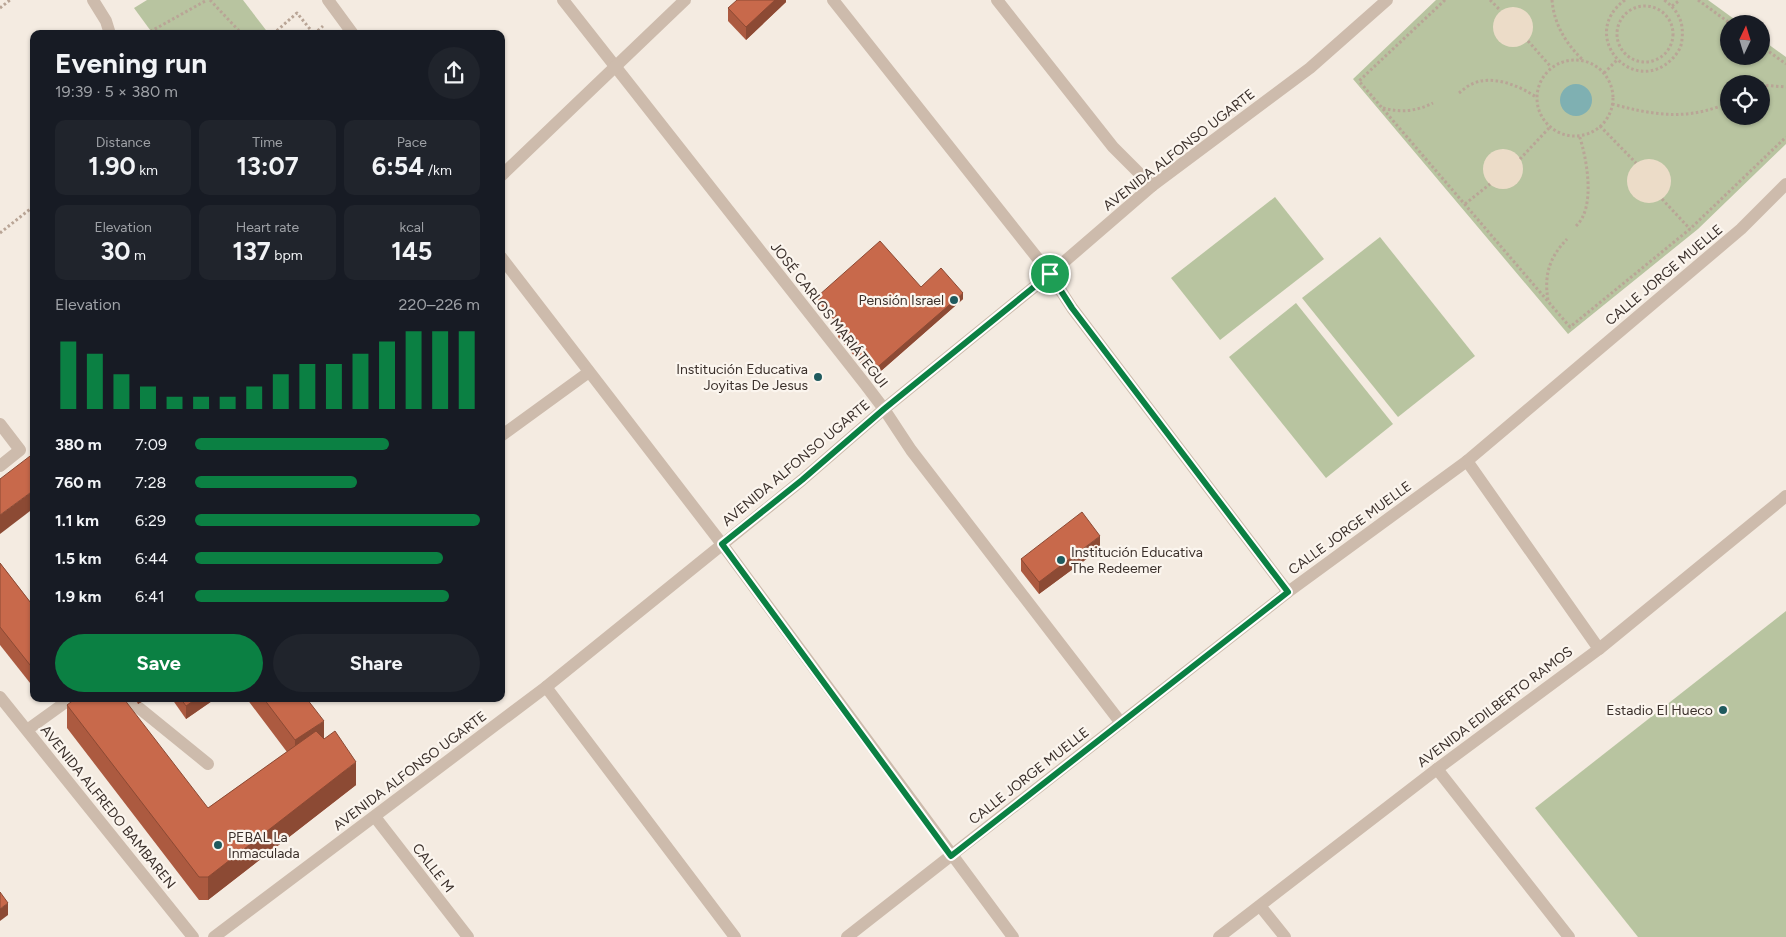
<!DOCTYPE html>
<meta charset="utf-8">
<style>
body{margin:0;font-family:Figtree,sans-serif;background:#20242c;color:#f1f3f6;height:100vh;display:flex;flex-direction:column;font-size:19px;white-space:nowrap}
*{box-sizing:border-box;margin:0}
p{font-size:16px;color:#9ea1a6}
.icon{flex:none;width:28px;height:28px;fill:none;stroke:currentColor;stroke-width:2;stroke-linecap:round;stroke-linejoin:round}
.map{position:relative;flex:1;overflow:hidden}
.drawer{position:absolute;left:30px;top:30px;width:475px;height:672px;display:flex;flex-direction:column;background:#171b24;border-radius:10px;box-shadow:0 1px 4px #0004}
.drawer>*{flex:none}
.needle{width:32px;rotate:4deg}
.tools{position:absolute;left:1720px;top:15px;display:grid;gap:10px}
.tools a{display:grid;place-items:center;width:50px;height:50px;border-radius:50%;background:#171b24;box-shadow:0 1px 4px #0004;font-size:25px}
.pin{position:absolute;display:grid;place-items:center;width:42px;height:42px;color:#fff;margin:-21px;border:2px solid #fff;border-radius:50%;box-shadow:0 1px 5px #0007}
.round{display:grid;place-items:center;flex:none;width:52px;height:52px;border-radius:26px;background:#20242c}
.headline{display:flex;align-items:center;justify-content:space-between;height:85px;padding:0 25px}
h1{font-size:28px;font-weight:700;line-height:38px}
.stats{display:grid;grid-template-columns:repeat(3,1fr);gap:8px;height:85px;padding:5px 25px}
.stats div{display:grid;align-content:center;border-radius:10px;background:#20242c;text-align:center}
.stats b{font-size:25px;font-weight:700}
.stats small{font-size:14px;font-weight:400}
.stats p{font-size:14px}
.chart{height:140px;padding:10px 25px}
.chart p{display:flex;justify-content:space-between}
.chart svg{width:100%;height:90px;margin-top:5px;stroke:#0b8043;stroke-width:6}
.action{display:flex;gap:10px;margin-top:auto;padding:10px 25px}
.action a{flex:1;height:58px;border-radius:30px;background:#0b8043;color:#fff;font-size:20px;font-weight:700;line-height:58px;text-align:center}
.action a+a{background:#20242c;color:#f1f3f6}
ul{padding:0 25px;list-style:none;font-size:16px}
li{display:grid;grid-template-columns:80px 60px 1fr;align-items:center;height:38px}
li i{height:12px;border-radius:6px;background:#0b8043}
.map>svg:first-child{display:block}
.green{fill:#b8c4a0;fill-rule:evenodd}
.plaza{fill:#ecdcc8}
.water{fill:#7fb0b2}
.lines{fill:none;stroke-linecap:round;stroke-linejoin:round}
.path{stroke:#b9a596;stroke-width:3;stroke-dasharray:2.5 2.5;stroke-linecap:butt}
.service{stroke:#cdbbac;stroke-width:12}
.minor{stroke:#cdbbac;stroke-width:12}
.tertiary{stroke:#cdbbac;stroke-width:12}
.wall{fill:#ac5a40}
.shaded-wall{fill:#8c4a34}
.building{fill:#c8694b;stroke:#8c4a34}
.route-casing{stroke:#fff;stroke-width:10}
.route{stroke:#0b8043;stroke-width:6}
.poi-dot{fill:#1f5a5e;stroke:#fbf5ee;stroke-width:2}
.labels{text-anchor:middle;dominant-baseline:central;stroke-width:4.5;stroke-linejoin:round;paint-order:stroke}
.street-label{font-size:14px;fill:#3b302b;stroke:#fbf5ee}
.poi-label{font-size:14px;fill:#3b302b;stroke:#fbf5ee;text-anchor:end}
</style>
<div class="map">
<svg width="1786" height="937" viewBox="0 0 1786 937">
<rect width="100%" height="100%" fill="#f4ebe1"/>
<g class="green">
<path d="M147 0H243L269 34H153L134 8Z"/>
<path d="M1436 0H1708L1741 24H1729V56H1761V39L1786 57V144L1698 229 1568 334 1353 79ZM1729 84H1761V116H1729Z"/>
<path d="M1275 197 1324 259 1220 340 1171 278Z"/>
<path d="M1380 237 1475 356 1398 417 1302 298Z"/>
<path d="M1296 303 1393 424 1326 478 1229 357Z"/>
<path d="M1786 611V937H1638L1535 808Z"/>
</g>
<g class="plaza">
<circle cx="1513" cy="27" r="20"/>
<circle cx="1503" cy="169" r="20"/>
<circle cx="1649" cy="181" r="22"/>
</g>
<circle class="water" cx="1576" cy="100" r="16"/>
<g class="lines">
<g class="path">
<path d="M210 0 242 34"/>
<path d="M1445 0 1359 81 1570 327 1690 229 1786 137"/>
<path d="M1490 0 1500 10"/>
<path d="M1552 0C1554 24 1566 44 1583 60"/>
<path d="M1625 0C1577 35 1633 98 1672 59 1677 54 1682 47 1682 39 1684 22 1678 10 1664 0"/>
<path d="M1698 0 1731 24"/>
<path d="M1672 6 1680 0"/>
<circle cx="1645" cy="34" r="28"/>
<path d="M0 8 10 0"/>
<path d="M146 34 207 0"/>
<path d="M273 34 297 13 314 34"/>
<path d="M314 34 323 26"/>
<path d="M1528 41 1551 67"/>
<path d="M1761 46 1786 64"/>
<circle cx="1575" cy="98" r="38"/>
<path d="M1604 73 1617 60"/>
<path d="M1761 85 1786 87"/>
<path d="M1459 93C1463 90 1467 86 1472 84 1492 74 1520 86 1536 97"/>
<path d="M1612 104C1650 114 1680 120 1718 107"/>
<path d="M1383 108C1401 113 1417 111 1433 103"/>
<path d="M1600 126 1636 163"/>
<path d="M1520 159 1550 127"/>
<path d="M1662 199 1690 229"/>
<path d="M1465 204 1490 184"/>
<path d="M1576 226C1596 208 1587 158 1579 135"/>
<path d="M0 233 34 206"/>
<path d="M1548 300C1544 275 1549 258 1567 239"/>
</g>
<g class="service">
<path d="M128 699 208 764"/>
<path d="M27 730 70 699"/>
</g>
<g class="minor">
<path d="M93 0 106 21 110 34"/>
<path d="M328 0 353 34"/>
<path d="M563 0 865 384 884 409 911 450 1121 723"/>
<path d="M833 0 1050 274 1072 308 1288 592"/>
<path d="M997 0 1113 147 1152 186"/>
<path d="M501 176 685 0"/>
<path d="M501 257 722 544 1013 937"/>
<path d="M0 424 20 450 0 466"/>
<path d="M501 436 589 372"/>
<path d="M1467 461 1599 649"/>
<path d="M546 687 735 937"/>
<path d="M0 697 193 937"/>
<path d="M1437 769 1569 937"/>
<path d="M375 817 468 937"/>
<path d="M1260 906 1285 937"/>
<path d="M847 937 1288 592 1467 461 1741 229 1786 184"/>
</g>
<g class="tertiary">
<path d="M214 937 546 687 802 480 884 409 1050 274 1152 186 1310 68 1387 0"/>
<path d="M1219 937 1437 769 1599 649 1786 496"/>
</g>
</g>
<g class="wall">
<path d="M786 0V2L746 40 728 21V8Z"/>
<path d="M921 287 963 299 873 378 838 337V331L841 328 818 302V296Z"/>
<path d="M1100 549 1039 594 1021 571V559Z"/>
<path d="M0 563 34 607V688L0 645Z"/>
<path d="M135 699H146L138 704Z"/>
<path d="M172 699H212V701L186 719Z"/>
<path d="M247 699H307L324 739 356 785 208 900H199L67 728V705L208 808 287 752Z"/>
</g>
<g class="shaded-wall">
<path d="M775 0H786V2L746 40V27Z"/>
<path d="M963 293V299L873 378V371Z"/>
<path d="M34 490V508L0 534V515Z"/>
<path d="M1100 536V549L1039 594V582Z"/>
<path d="M138 699H146L138 704Z"/>
<path d="M196 699H212V701L186 719V706Z"/>
<path d="M324 721V744L295 763V740Z"/>
<path d="M356 762V785L208 900V877Z"/>
<path d="M8 903V915L0 921V909Z"/>
</g>
<g class="building">
<path d="M737 0H775L746 27 728 8Z"/>
<path d="M880 241 921 287 941 268 963 293 873 371 838 331 845 325 818 296Z"/>
<path d="M34 453V490L0 515V479Z"/>
<path d="M1082 512 1100 536 1039 582 1021 559Z"/>
<path d="M0 563 34 607V670L0 627Z"/>
<path d="M75 699H124L208 808 316 731 324 739 335 731 356 762 208 877H199L67 705Z"/>
<path d="M181 699H196L186 706Z"/>
<path d="M264 699H307L324 721 295 740Z"/>
<path d="M0 892 8 903 0 909Z"/>
</g>
<g class="lines">
<g class="route-casing">
<path id="route" d="M1050 274 1072 308 1288 592 951 856 722 544 802 480 884 409Z"/>
</g>
<use href="#route" class="route"/>
</g>
<g class="poi-dot">
<circle cx="954" cy="300" r="5"/>
<circle cx="818" cy="377" r="5"/>
<circle cx="1061" cy="560" r="5"/>
<circle cx="1723" cy="710" r="5"/>
<circle cx="218" cy="845" r="5"/>
</g>
<g class="labels">
<g class="street-label">
<text transform="translate(1179 150) rotate(-38)">AVENIDA ALFONSO UGARTE</text>
<text transform="translate(1664 275) rotate(-40)">CALLE JORGE MUELLE</text>
<text transform="translate(829 315) rotate(52)">JOSÉ CARLOS MARIÁTEGUI</text>
<text transform="translate(796 463) rotate(-40)">AVENIDA ALFONSO UGARTE</text>
<text transform="translate(1350 528) rotate(-36)">CALLE JORGE MUELLE</text>
<text transform="translate(1495 707) rotate(-37)">AVENIDA EDILBERTO RAMOS</text>
<text transform="translate(410 771) rotate(-37)">AVENIDA ALFONSO UGARTE</text>
<text transform="translate(1029 776) rotate(-38)">CALLE JORGE MUELLE</text>
<text transform="translate(108 807) rotate(51)">AVENIDA ALFREDO BAMBAREN</text>
<text transform="translate(433 868) rotate(52)">CALLE M</text>
</g>
<g class="poi-label">
<text x="944" y="300">Pensión Israel</text>
<text x="808" y="369">Institución Educativa<tspan x="808" dy="16">Joyitas De Jesus</tspan></text>
<text x="1071" y="552" text-anchor="start">Institución Educativa<tspan x="1071" dy="16">The Redeemer</tspan></text>
<text x="1713" y="710">Estadio El Hueco</text>
<text x="228" y="837" text-anchor="start">PEBAL La<tspan x="228" dy="16">Inmaculada</tspan></text>
</g>
</g>
</svg>
<div class="tools">
<a><svg class="needle" viewBox="-14 -14 28 28"><path d="M0-13l5 13h-10z" fill="#e53935"/><path d="M0 13l5-13h-10z" fill="#9ea1a6"/></svg></a>
<a><svg class="icon" aria-label="locate" viewBox="0 0 24 24"><circle cx="12" cy="12" r="6"/><path d="M12 2v4M12 18v4M2 12h4M18 12h4"/></svg></a>
</div>
<div class="pin" style="left:1050px;top:274px;background:#1e9e55"><svg class="icon" aria-label="arrive" viewBox="0 0 24 24"><path d="M6 21V4h12l-3 4 3 4H6"/></svg></div>
<section class="drawer">
<div class="headline"><div><h1>Evening run</h1><p>19:39 · 5 × 380 m</p></div><a class="round"><svg class="icon" aria-label="share" viewBox="0 0 24 24"><path d="M12 15V3M7 8l5-5 5 5M5 13v7h14v-7"/></svg></a></div>
<div class="stats">
<div><p>Distance</p><b>1.90<small> km</small></b></div>
<div><p>Time</p><b>13:07</b></div>
<div><p>Pace</p><b>6:54<small> /km</small></b></div>
</div>
<div class="stats">
<div><p>Elevation</p><b>30<small> m</small></b></div>
<div><p>Heart rate</p><b>137<small> bpm</small></b></div>
<div><p>kcal</p><b>145</b></div>
</div>
<div class="chart"><p><span>Elevation</span>220–226 m</p>
<svg viewBox="0 0 160 44" preserveAspectRatio="none"><path d="M5 44V11M15 44V17M25 44V27M35 44V33M45 44V38M55 44V38M65 44V38M75 44V33M85 44V27M95 44V22M105 44V22M115 44V17M125 44V11M135 44V6M145 44V6M155 44V6"/></svg>
</div>
<ul>
<li><b>380 m</b>7:09<i style="width:68%"></i></li>
<li><b>760 m</b>7:28<i style="width:57%"></i></li>
<li><b>1.1 km</b>6:29<i style="width:100%"></i></li>
<li><b>1.5 km</b>6:44<i style="width:87%"></i></li>
<li><b>1.9 km</b>6:41<i style="width:89%"></i></li>
</ul>
<div class="action"><a>Save</a><a>Share</a></div>
</section>
</div>
